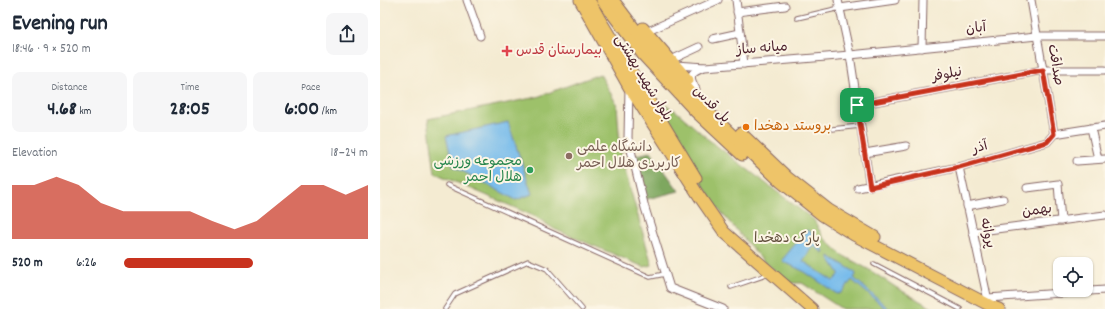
<!DOCTYPE html>
<meta charset="utf-8">
<style>
body{margin:0;font-family:Dekko,"Playpen Sans Arabic",sans-serif;background:#f6f6f7;color:#1f2937;height:100vh;display:flex;flex-direction:column;font-size:15px;white-space:nowrap}
*{box-sizing:border-box;margin:0}
p{font-size:13px;color:#747a83}
.icon{flex:none;width:22px;height:22px;fill:none;stroke:currentColor;stroke-width:2;stroke-linecap:round;stroke-linejoin:round}
.map{position:relative;flex:1;overflow:hidden}
.details{display:flex;flex-direction:column;background:#fff;width:380px}
.details>*{flex:none}
.buttons{position:absolute;left:673px;top:257px;display:grid;gap:8px}
.buttons a{display:grid;place-items:center;width:40px;height:40px;border-radius:8px;background:#fff;box-shadow:0 1px 3px #0004;font-size:20px}
.pin{position:absolute;display:grid;place-items:center;width:34px;height:34px;color:#fff;margin:-17px;border-radius:8px;box-shadow:0 2px 6px #0006}
.round{display:grid;place-items:center;flex:none;width:42px;height:42px;border-radius:8px;background:#f6f6f7}
.overview{display:flex;align-items:center;justify-content:space-between;height:68px;padding:0 12px}
h1{font-size:22px;font-weight:700;line-height:30px}
.figures{display:grid;grid-template-columns:repeat(3,1fr);gap:6px;height:68px;padding:4px 12px}
.figures div{display:grid;align-content:center;border-radius:8px;background:#f6f6f7;text-align:center}
.figures b{font-size:20px;font-weight:700}
.figures small{font-size:11px;font-weight:400}
.figures p{font-size:11px}
.chart{height:112px;padding:8px 12px}
.chart p{display:flex;justify-content:space-between}
.chart svg{width:100%;height:72px;margin-top:4px;fill:#c8321e;opacity:.7}
ul{padding:0 12px;list-style:none;font-size:13px}
li{display:grid;grid-template-columns:64px 48px 1fr;align-items:center;height:30px}
li i{height:10px;border-radius:5px;background:#c8321e}
main{display:flex;flex:1;min-height:0}
.map>svg:first-child{display:block}
.green{fill:#9dc16b;stroke:#74704b}
.forest{fill:#7ea75f;stroke:#646345}
.water{fill:#73baeb;stroke:#5e6c8b}
.lines{fill:none;stroke-linecap:round;stroke-linejoin:round}
.lane-casing{stroke:#866665;stroke-width:5.5}
.street-casing{stroke:#866665;stroke-width:9}
.primary-casing{stroke:#866665;stroke-width:13}
.lane{stroke:#fff;stroke-width:3.5}
.street{stroke:#fff;stroke-width:7}
.primary{stroke:#eec469;stroke-width:11}
.route-casing{stroke:#fff;stroke-width:8}
.route{stroke:#c8321e;stroke-width:5}
.health-dot{fill:#e0444e;stroke:#fcf5e5;stroke-width:1.5}
.food-dot{fill:#e8710a;stroke:#fcf5e5;stroke-width:1.5}
.education-dot{fill:#8d6e63;stroke:#fcf5e5;stroke-width:1.5}
.leisure-dot{fill:#2e9e5b;stroke:#fcf5e5;stroke-width:1.5}
.labels{text-anchor:middle;dominant-baseline:central;stroke-width:4;stroke-linejoin:round;paint-order:stroke}
.street-label{font-size:14px;fill:#4a1f2b;stroke:#fcf5e5}
.health-label{font-size:14px;fill:#be3a42;stroke:#fcf5e5;text-anchor:start}
.food-label{font-size:14px;fill:#c56008;stroke:#fcf5e5;text-anchor:start}
.education-label{font-size:14px;fill:#785e54;stroke:#fcf5e5;text-anchor:start}
.leisure-label{font-size:14px;fill:#27864d;stroke:#fcf5e5;text-anchor:end}
.park-label{font-size:14px;fill:#63503e;stroke:#fcf5e5}
</style>
<main>
<section class="details">
<div class="overview"><div><h1>Evening run</h1><p>18:46 · 9 × 520 m</p></div><a class="round"><svg class="icon" aria-label="share" viewBox="0 0 24 24"><path d="M12 15V3M7 8l5-5 5 5M5 13v7h14v-7"/></svg></a></div>
<div class="figures">
<div><p>Distance</p><b>4.68<small> km</small></b></div>
<div><p>Time</p><b>28:05</b></div>
<div><p>Pace</p><b>6:00<small> /km</small></b></div>
</div>
<div class="chart"><p><span>Elevation</span>18–24 m</p>
<svg viewBox="0 0 160 44" preserveAspectRatio="none"><path d="M0 44V11L10 11L20 6L30 11L40 22L50 27L60 27L70 27L80 27L90 33L100 38L110 33L120 22L130 11L140 11L150 17L160 11V44z"/></svg>
</div>
<ul>
<li><b>520 m</b>6:26<i style="width:53%"></i></li>
</ul>
</section>
<div class="map">
<svg width="725" height="309" viewBox="0 0 725 309">
<rect width="100%" height="100%" fill="#fcf5e5"/>
<filter id="ink" filterUnits="userSpaceOnUse"><feTurbulence type="fractalNoise" baseFrequency=".025" numOctaves="2"/><feDisplacementMap in="SourceGraphic" scale="8" xChannelSelector="R" yChannelSelector="G"/><feConvolveMatrix kernelMatrix="1 2 1 2 8 2 1 2 1" color-interpolation-filters="sRGB"/></filter>
<filter id="wash" filterUnits="userSpaceOnUse"><feTurbulence type="fractalNoise" baseFrequency=".012" numOctaves="4" result="noise"/><feDisplacementMap in="SourceGraphic" scale="16" xChannelSelector="R" yChannelSelector="G"/><feGaussianBlur stdDeviation="0.9" result="paint"/><feColorMatrix in="noise" values="0 0 0 0 0 0 0 0 0 0 0 0 0 0 0 0 0 1.4 0 .05"/><feComposite in="paint" operator="in"/></filter>
<g filter="url(#wash)">
<rect width="100%" height="100%" fill="#f4ebd2"/>
<g class="green">
<path d="M220 74 237 105 240 146 244 167 272 265 264 267 174 229 156 217 55 173 48 119 157 97Z"/>
<path d="M278 101 296 111 329 140 434 220 443 237 462 255 488 269 517 288 554 309H462L422 283H411L384 262 339 210 311 166 276 102Z"/>
</g>
<path class="forest" d="M271 152 299 191 263 200 252 156Z"/>
<g class="water">
<path d="M128 122 152 194 136 200 73 166 66 136Z"/>
<path d="M427 230 431 232 444 251 443 253 434 246 432 247 423 261 453 281 459 275V273L449 258V256L475 272 476 275 474 278 509 309H506L472 280 461 293 457 294 425 272 404 262 402 260Z"/>
</g>
</g>
<g filter="url(#ink)">
<g class="lines">
<g class="lane-casing">
<g id="lane">
<path d="M417 18 460 8"/>
<path d="M452 129 480 126"/>
<path d="M67 185 270 277 285 274"/>
<path d="M494 264 580 309"/>
<path d="M351 287 389 274"/>
<path d="M65 309 75 294 148 261 167 269 202 309"/>
</g>
</g>
<g class="street-casing">
<g id="street">
<path d="M87 0 100 36"/>
<path d="M356 0 364 64"/>
<path d="M458 0 470 55 490 187"/>
<path d="M651 0 674 134"/>
<path d="M460 8 515 0"/>
<path d="M357 12 405 6"/>
<path d="M266 32 338 0"/>
<path d="M333 39 360 33"/>
<path d="M542 48 543 0"/>
<path d="M291 60 319 47"/>
<path d="M296 65 325 67 470 55 657 36H725"/>
<path d="M249 87 248 138 265 208 290 288 343 309"/>
<path d="M316 89C308 76 310 72 324 67"/>
<path d="M477 105 663 70H725"/>
<path d="M711 128 718 159"/>
<path d="M485 153 526 146"/>
<path d="M697 161 725 159"/>
<path d="M579 167 609 305"/>
<path d="M478 188 579 167 667 142 674 134 725 126"/>
<path d="M647 188 678 184 681 221"/>
<path d="M587 206 623 199"/>
<path d="M593 232 725 215"/>
<path d="M608 298 725 290"/>
</g>
</g>
<g class="primary-casing">
<g id="primary">
<path d="M200 0 249 87 319 196 344 232 432 309"/>
<path d="M209 0 219 18 316 178"/>
<path d="M222 0 263 55 316 112 362 155"/>
<path d="M233 0 267 45 323 107 401 182 442 215 474 235 609 305 619 309"/>
<path d="M263 28 308 80"/>
<path d="M361 133 407 177 449 210 495 237"/>
</g>
</g>
<use href="#lane" class="lane"/>
<use href="#street" class="street"/>
<use href="#primary" class="primary"/>
</g>
</g>
<g class="lines" filter="url(#ink)">
<g class="route-casing">
<path id="route" d="M663 70 674 134 667 142 579 167 490 187 477 105Z"/>
</g>
<use href="#route" class="route"/>
</g>
<path class="health-dot" d="M125 45h4v4h4v4h-4v4h-4v-4h-4v-4h4z"/>
<circle class="food-dot" cx="366" cy="127" r="4"/>
<circle class="education-dot" cx="189" cy="156" r="4"/>
<circle class="leisure-dot" cx="150" cy="170" r="4"/>
<g class="labels">
<g class="street-label">
<text transform="translate(596 29) rotate(-6)">آبان</text>
<text transform="translate(382 49) rotate(-4)">میانه ساز</text>
<text transform="translate(675 65) rotate(80)">صداقت</text>
<text transform="translate(567 75) rotate(-11)">نیلوفر</text>
<text transform="translate(263 78) rotate(59)">بلوار شهید بهشتی</text>
<text transform="translate(331 105) rotate(45)">پل قدس</text>
<text transform="translate(600 148) rotate(-16)">آذر</text>
<text transform="translate(657 211) rotate(-7)">بهمن</text>
<text transform="translate(607 233) rotate(78)">پروانه</text>
</g>
<g class="health-label">
<text x="136" y="51">بیمارستان قدس</text>
</g>
<g class="food-label">
<text x="374" y="127">بروستد دهخدا</text>
</g>
<g class="education-label">
<text x="197" y="148">دانشگاه علمی<tspan x="197" dy="16">کاربردی هلال احمر</tspan></text>
</g>
<g class="leisure-label">
<text x="142" y="162">مجموعه ورزشی<tspan x="142" dy="16">هلال احمر</tspan></text>
</g>
<g class="park-label">
<text x="407" y="239">پارک دهخدا</text>
</g>
</g>
</svg>
<div class="buttons">
<a><svg class="icon" aria-label="locate" viewBox="0 0 24 24"><circle cx="12" cy="12" r="6"/><path d="M12 2v4M12 18v4M2 12h4M18 12h4"/></svg></a>
</div>
<div class="pin" style="left:477px;top:105px;background:#1e9e55"><svg class="icon" aria-label="arrive" viewBox="0 0 24 24"><path d="M6 21V4h12l-3 4 3 4H6"/></svg></div>
</div>
</main>
